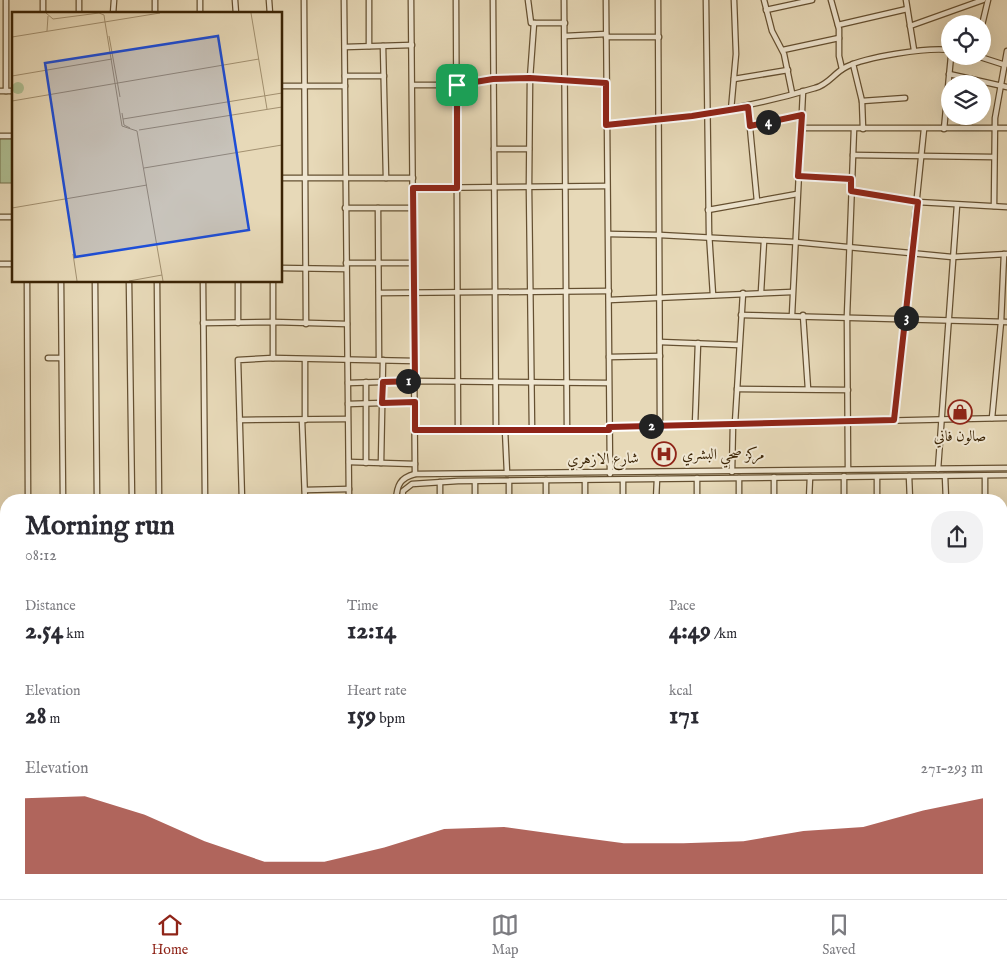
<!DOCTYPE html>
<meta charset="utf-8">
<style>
body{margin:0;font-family:"IM FELL English",Amiri,serif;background:#f2f2f3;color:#2b2b33;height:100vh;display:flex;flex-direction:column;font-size:19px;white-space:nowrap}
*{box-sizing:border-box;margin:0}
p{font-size:16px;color:#7c7c81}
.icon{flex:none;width:28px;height:28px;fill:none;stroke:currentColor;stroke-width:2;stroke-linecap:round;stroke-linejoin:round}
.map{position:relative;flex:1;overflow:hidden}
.panel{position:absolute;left:0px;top:494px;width:1008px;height:406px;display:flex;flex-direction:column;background:#fff;border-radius:20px 20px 0 0;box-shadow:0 5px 20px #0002}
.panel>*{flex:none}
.fabs{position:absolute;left:941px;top:15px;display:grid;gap:10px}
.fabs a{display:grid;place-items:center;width:50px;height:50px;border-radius:50%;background:#fff;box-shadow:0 5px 20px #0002;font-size:25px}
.pin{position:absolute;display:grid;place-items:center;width:42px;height:42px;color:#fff;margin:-21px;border-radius:10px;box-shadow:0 2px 8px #0006}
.km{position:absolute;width:25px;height:25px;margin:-12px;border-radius:50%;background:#222;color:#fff;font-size:14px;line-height:25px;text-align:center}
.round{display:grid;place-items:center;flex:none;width:52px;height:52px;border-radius:20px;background:#f2f2f3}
.head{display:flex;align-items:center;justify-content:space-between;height:85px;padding:0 25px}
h1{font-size:28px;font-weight:700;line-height:38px}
.metrics{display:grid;grid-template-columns:repeat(3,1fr);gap:8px;height:85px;padding:5px 25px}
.metrics div{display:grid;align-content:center}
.metrics b{font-size:25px;font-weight:700}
.metrics small{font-size:14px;font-weight:400}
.metrics p{font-size:14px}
.chart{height:140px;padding:10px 25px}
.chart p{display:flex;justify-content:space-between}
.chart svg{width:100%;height:90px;margin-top:5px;fill:#8f2418;opacity:.7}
.dock{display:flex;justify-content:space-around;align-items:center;height:70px;border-top:1px solid #e1e1e2;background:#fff;font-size:14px;color:#7c7c81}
.dock a{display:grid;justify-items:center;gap:2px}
.dock .active{color:#8f2418}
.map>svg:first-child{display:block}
.green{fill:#afc094;stroke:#74724c}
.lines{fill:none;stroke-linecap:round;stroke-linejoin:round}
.minor-casing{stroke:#655031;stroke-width:7}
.minor{stroke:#efe6d1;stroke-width:4.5}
.route-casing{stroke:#fff;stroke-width:10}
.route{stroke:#8f2418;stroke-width:6}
.labels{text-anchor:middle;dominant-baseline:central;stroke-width:4;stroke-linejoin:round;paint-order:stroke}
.poi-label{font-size:15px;fill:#3a2304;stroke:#efe6d1}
.street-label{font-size:15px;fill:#3a2304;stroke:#efe6d1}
.inset-road{fill:none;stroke:#a29070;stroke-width:1}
.view{fill:#1d4ed8;fill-opacity:0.15;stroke:#1d4ed8;stroke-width:2.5}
.inset-edge{fill:none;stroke:#3a2304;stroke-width:2.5}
</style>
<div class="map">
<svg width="1007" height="899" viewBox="0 0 1007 899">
<rect width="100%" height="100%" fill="#e7d9b8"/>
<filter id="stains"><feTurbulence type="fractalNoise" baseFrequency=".004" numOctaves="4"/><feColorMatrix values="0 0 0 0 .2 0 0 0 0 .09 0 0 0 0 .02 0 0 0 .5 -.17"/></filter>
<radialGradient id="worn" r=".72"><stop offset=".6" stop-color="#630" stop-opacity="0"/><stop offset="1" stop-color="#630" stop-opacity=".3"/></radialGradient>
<rect class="green" x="0" y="138" width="14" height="45"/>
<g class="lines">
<g class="minor-casing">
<g id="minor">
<path d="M43 0V14"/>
<path d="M79 0V14"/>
<path d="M155 0V14"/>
<path d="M200 0V14"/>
<path d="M235 0 236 14"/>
<path d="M269 0 270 14"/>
<path d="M304 0 306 324"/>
<path d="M344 0 349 500"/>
<path d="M369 0V46"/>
<path d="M411 0 415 474"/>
<path d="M456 0 458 430"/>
<path d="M493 0 496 430"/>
<path d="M528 0 531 23H565"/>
<path d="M564 0 567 430"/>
<path d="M606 0 610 474"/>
<path d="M658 0 660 425"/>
<path d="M706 0 709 233 713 295"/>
<path d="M764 0 772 31 784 54 792 93"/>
<path d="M831 0 839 29V56L842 69"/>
<path d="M906 0 914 50"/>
<path d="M766 10 812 0"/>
<path d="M113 14 114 0"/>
<path d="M838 25 907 9"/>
<path d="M982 25 988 0"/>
<path d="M910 26 983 0"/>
<path d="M565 36 606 34"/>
<path d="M606 37H659"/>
<path d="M383 46 386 178"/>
<path d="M345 47 412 45"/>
<path d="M783 50 839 38"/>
<path d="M977 56 1005 65"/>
<path d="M853 64 862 101 863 129"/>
<path d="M949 74 1007 87"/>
<path d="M345 76H384"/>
<path d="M734 79 788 70"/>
<path d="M413 85H457L493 79 530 78 606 83"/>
<path d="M281 86H345"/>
<path d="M0 91H14"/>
<path d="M6 91V0"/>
<path d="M862 101 905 98"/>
<path d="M748 107 757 201"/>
<path d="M731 110 736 54 734 0"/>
<path d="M606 125C678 119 746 109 815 88 828 85 834 73 846 67 866 57 927 47 950 50"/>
<path d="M750 125 802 115"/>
<path d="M801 128H1007"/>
<path d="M944 129 951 56"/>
<path d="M0 136H14"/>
<path d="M494 149H529"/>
<path d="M853 155 993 157"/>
<path d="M799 176 851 179"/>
<path d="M281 178H413"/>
<path d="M413 188 607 186"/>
<path d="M851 191 918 202 1007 207"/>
<path d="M994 206 995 118 1007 51"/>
<path d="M345 208H413"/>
<path d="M378 208 379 360"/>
<path d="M708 210 797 194"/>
<path d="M0 217H14"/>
<path d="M609 234 660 235 795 242 952 257 1007 254"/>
<path d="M346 263H414"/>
<path d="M0 264H14"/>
<path d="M281 268 346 269"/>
<path d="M27 281 28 500"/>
<path d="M61 281 63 500"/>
<path d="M95 281 97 500"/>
<path d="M129 281 132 500"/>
<path d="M157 281 159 500"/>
<path d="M203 281 205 500"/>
<path d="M238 281V323"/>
<path d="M273 281V358"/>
<path d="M761 292 764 241"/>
<path d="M379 293 609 291"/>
<path d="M609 300 792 292"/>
<path d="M741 315 1007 322"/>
<path d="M792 315 803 91"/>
<path d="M803 315 808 389"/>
<path d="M203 323 273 322 347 324"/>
<path d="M660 342 739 345"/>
<path d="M609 357 660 356"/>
<path d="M48 358H61"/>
<path d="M348 383 415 381 608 383"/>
<path d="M737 389 848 390"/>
<path d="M348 404 415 402"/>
<path d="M992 418 1001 322 1004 254"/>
<path d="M240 420 347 419"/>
<path d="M302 420 305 500"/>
<path d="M305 420V360"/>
<path d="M894 420 924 129"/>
<path d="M735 423 743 293"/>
<path d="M695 425 698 343"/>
<path d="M609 427 1007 418"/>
<path d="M415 430H609"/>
<path d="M505 430 507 473"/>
<path d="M532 430 529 187 530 78 534 23"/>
<path d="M349 462 415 464"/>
<path d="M366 463V382"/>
<path d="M381 463 383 360"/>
<path d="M848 469 847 316 854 129"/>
<path d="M938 469 957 205"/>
<path d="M732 472 733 424"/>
<path d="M844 476V500"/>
<path d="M909 476 910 500"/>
<path d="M945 476 946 500"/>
<path d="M985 476V500"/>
<path d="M877 477V500"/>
<path d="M697 478V500"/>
<path d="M739 478V500"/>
<path d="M585 480V500"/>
<path d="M509 481V500"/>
<path d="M440 482V500"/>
<path d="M305 490 349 489"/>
<path d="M242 500 238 360 273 358 415 361"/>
<path d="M242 500 305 498"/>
<path d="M396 500C397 485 400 478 415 474L1007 468"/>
<path d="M402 500 403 491 412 484 458 481 1007 475"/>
<path d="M475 500V482"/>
<path d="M546 500V480"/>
<path d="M623 500V480"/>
<path d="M656 500 657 479"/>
<path d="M774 500V477"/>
<path d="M809 500 810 477"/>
<path d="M0 540H6"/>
<path d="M0 548 6 547"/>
<path d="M0 558H6"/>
<path d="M1001 562 1007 561"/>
<path d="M0 641H6"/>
<path d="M1001 644H1007"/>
<path d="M1001 695H1007"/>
<path d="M1001 742H1007"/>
<path d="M1001 824 1007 823"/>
<path d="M36 894V899"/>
<path d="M208 894V899"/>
<path d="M242 894V899"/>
<path d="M312 894V899"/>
<path d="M349 894V899"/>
<path d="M516 894V899"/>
<path d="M558 894V899"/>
<path d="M592 894V899"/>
<path d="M627 894V899"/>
<path d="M703 894V899"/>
<path d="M995 894V899"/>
<path d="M65 899 70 894"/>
<path d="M165 899V894"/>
</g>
</g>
<use href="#minor" class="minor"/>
</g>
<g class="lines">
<g class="route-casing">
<path id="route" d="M530 78 606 83V125L692 116 748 107 750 126 802 115 798 176 851 179V191L918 202 894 420 609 427V430H415V402L382 403 383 382 415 381 413 188H457V85L493 79Z"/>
</g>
<use href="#route" class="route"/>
</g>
<defs>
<g id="shop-ring" transform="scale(1.25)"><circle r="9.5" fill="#efe6d1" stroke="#8f2418" stroke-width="1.5"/><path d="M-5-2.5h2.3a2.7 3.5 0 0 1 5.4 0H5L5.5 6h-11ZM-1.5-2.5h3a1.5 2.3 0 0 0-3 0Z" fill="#8f2418"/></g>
<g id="hospital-ring" transform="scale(1.25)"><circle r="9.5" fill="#efe6d1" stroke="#8f2418" stroke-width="1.5"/><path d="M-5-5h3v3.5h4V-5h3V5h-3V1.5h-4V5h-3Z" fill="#8f2418"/></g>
</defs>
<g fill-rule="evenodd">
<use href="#shop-ring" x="960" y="412"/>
<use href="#hospital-ring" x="664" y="454"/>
</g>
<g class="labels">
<g class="poi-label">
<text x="960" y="436">صالون فاني</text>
<text x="682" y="454" text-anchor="start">مركز صحي البشري</text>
</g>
<g class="street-label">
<text transform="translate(603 459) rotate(-1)">شارع الازهري</text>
</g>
</g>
<g transform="translate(12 12)">
<rect width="270" height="270" fill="#e7d9b8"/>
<path d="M0 76a6 6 0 1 1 12 0a6 6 0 1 1-12 0Z" fill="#afc094"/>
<path class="inset-road" d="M34 1 41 7 87 1 92 3 93 10M239 1 255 97M93 10 110 114 125 119 151 269M35 19 36 4M97 24 108 85M0 25 148 1M0 64 100 47M0 89 247 47M110 101 112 113 118 116M111 107 270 81M127 118 270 95M132 156 270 133M0 196 135 173M61 242 65 269M117 269 150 263"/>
<path class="view" d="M206 24 237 218 63 245 33 51Z"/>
<rect width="270" height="270" class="inset-edge"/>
</g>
<rect width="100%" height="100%" filter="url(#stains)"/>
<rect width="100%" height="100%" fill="url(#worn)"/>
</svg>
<div class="fabs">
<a><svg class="icon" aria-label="locate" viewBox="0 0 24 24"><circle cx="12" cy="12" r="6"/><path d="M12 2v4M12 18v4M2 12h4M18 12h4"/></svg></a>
<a><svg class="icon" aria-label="layers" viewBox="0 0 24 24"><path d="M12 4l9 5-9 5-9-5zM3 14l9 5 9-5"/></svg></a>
</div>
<div class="pin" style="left:457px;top:85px;background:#1e9e55"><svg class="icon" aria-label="arrive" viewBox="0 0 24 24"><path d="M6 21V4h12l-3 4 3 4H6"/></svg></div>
<b class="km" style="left:408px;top:381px">1</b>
<b class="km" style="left:651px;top:426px">2</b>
<b class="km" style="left:906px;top:318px">3</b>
<b class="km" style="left:768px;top:122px">4</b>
<section class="panel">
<div class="head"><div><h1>Morning run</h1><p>08:12</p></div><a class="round"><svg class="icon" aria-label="share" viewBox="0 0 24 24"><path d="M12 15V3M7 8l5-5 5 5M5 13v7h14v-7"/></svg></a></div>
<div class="metrics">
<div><p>Distance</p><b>2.54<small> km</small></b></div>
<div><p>Time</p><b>12:14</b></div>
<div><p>Pace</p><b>4:49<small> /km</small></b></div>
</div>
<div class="metrics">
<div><p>Elevation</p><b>28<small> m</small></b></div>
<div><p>Heart rate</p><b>159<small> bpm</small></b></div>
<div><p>kcal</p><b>171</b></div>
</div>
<div class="chart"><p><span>Elevation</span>271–293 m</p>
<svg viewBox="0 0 160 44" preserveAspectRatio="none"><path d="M0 44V7L10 6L20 15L30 28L40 38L50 38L60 31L70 22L80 21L90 25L100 29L110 29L120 28L130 23L140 21L150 13L160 7V44z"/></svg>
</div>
</section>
</div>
<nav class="dock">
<a class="active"><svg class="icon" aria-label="home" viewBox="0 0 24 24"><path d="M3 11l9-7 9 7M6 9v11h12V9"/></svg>Home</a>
<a><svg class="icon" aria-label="map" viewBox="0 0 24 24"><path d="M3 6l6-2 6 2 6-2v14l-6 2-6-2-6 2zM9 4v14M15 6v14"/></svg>Map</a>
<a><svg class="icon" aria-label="saved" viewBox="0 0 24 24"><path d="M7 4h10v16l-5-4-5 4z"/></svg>Saved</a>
</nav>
